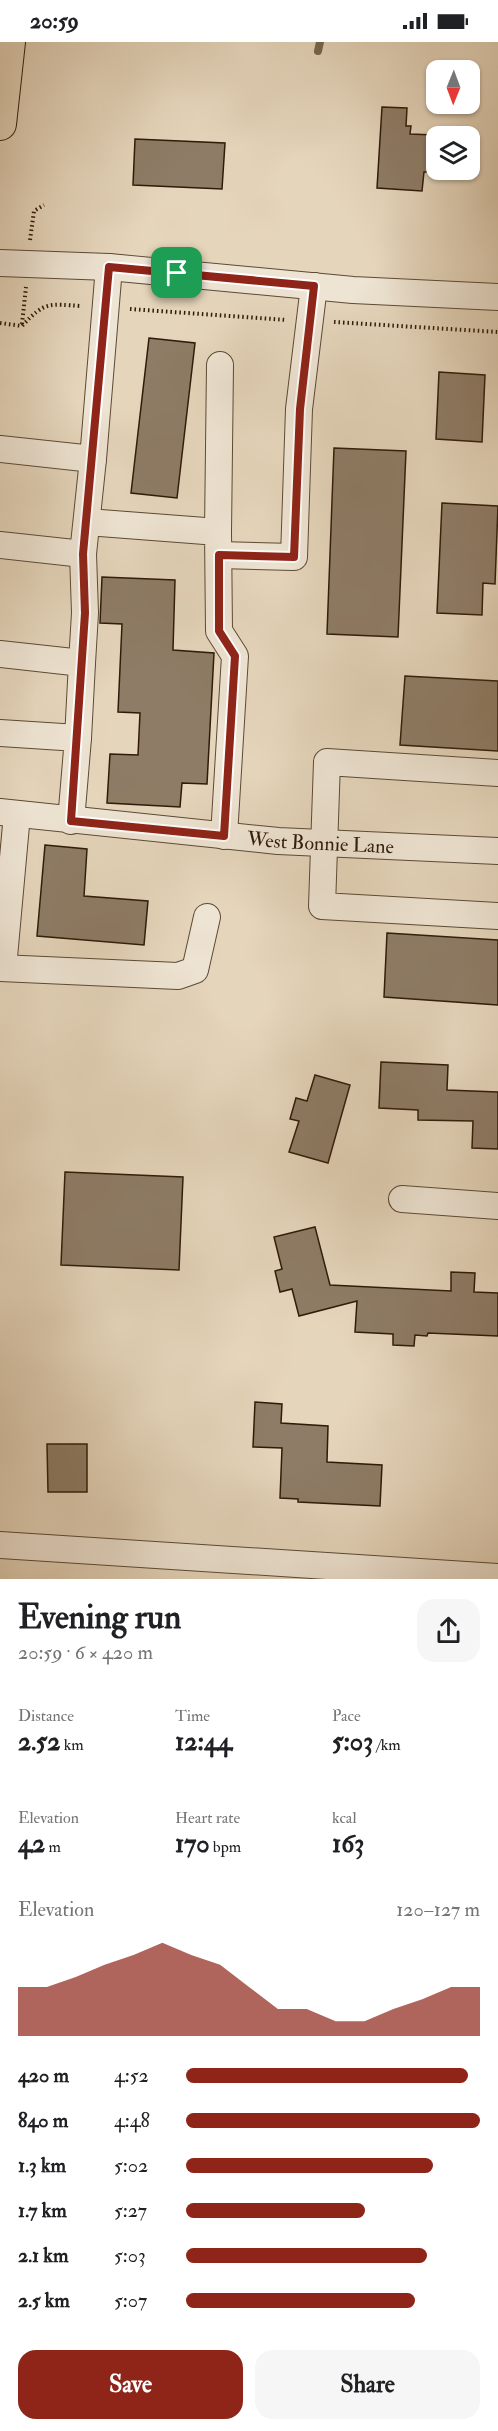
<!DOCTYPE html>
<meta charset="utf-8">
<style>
body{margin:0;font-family:"IM FELL Double Pica",serif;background:#f6f6f6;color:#202124;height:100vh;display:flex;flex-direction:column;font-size:22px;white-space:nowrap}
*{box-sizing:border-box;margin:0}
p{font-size:20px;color:#757577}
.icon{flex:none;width:33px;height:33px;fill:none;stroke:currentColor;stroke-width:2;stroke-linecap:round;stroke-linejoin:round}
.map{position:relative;height:1537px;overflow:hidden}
.details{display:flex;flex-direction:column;background:#fff;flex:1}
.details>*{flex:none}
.needle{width:39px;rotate:181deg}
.tools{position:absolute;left:426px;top:18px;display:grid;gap:12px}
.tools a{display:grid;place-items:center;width:54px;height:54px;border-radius:12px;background:#fff;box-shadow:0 2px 4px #0004;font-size:30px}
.pin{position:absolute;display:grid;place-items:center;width:51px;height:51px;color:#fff;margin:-26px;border-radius:12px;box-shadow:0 3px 9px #0006}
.round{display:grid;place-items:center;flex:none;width:63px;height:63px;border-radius:18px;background:#f6f6f6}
.headline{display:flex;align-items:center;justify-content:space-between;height:102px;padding:0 18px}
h1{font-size:33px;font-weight:800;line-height:45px}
.stats{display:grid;grid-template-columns:repeat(3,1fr);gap:9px;height:102px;padding:6px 18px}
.stats div{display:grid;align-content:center}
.stats b{font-size:26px;font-weight:800}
.stats small{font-size:16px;font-weight:400}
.stats p{font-size:16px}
.chart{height:168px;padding:12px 18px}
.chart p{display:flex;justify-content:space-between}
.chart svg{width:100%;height:108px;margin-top:6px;fill:#8f2418;opacity:.7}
.cta{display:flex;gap:12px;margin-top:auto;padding:12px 18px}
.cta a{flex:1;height:69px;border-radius:18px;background:#8f2418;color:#fff;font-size:24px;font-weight:800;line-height:69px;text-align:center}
.cta a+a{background:#f6f6f6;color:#202124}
ul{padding:0 18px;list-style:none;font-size:20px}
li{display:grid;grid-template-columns:96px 72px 1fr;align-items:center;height:45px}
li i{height:15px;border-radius:8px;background:#8f2418}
.status{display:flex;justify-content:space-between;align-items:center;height:42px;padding:0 30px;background:#fff;direction:ltr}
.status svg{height:16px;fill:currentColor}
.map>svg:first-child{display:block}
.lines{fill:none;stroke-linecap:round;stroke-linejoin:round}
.stream{stroke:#77654f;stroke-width:8}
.building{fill:#8e7c66;stroke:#2f1b09;stroke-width:1.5}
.minor-casing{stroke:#5c4a36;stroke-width:28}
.major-casing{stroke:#2f1b09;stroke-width:34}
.path{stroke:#2f1b09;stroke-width:4;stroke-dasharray:1.5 3;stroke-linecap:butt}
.minor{stroke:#eee4d3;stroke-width:26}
.major{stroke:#e5d5bb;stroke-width:32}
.route-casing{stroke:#fff;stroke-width:12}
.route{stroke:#8f2418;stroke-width:8}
.labels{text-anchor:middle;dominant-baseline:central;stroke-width:4.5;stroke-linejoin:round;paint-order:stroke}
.street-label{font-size:20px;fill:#2f1b09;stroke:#eee4d3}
</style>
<div class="status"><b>20:59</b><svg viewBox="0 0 49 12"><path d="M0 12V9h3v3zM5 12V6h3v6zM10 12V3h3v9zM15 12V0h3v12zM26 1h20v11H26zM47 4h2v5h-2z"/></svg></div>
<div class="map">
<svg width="498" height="1537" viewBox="0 0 498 1537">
<rect width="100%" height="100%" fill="#e5d5bb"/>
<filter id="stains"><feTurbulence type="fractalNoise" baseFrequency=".00333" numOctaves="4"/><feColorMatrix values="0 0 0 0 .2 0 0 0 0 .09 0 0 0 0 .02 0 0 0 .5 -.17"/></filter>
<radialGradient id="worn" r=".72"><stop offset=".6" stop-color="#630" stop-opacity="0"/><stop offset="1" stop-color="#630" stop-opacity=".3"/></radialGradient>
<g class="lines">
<path class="stream" d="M318 9 320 0"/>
</g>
<g class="building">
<path d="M382 65 407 66 406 84H411L410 92 435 93 433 130H424L422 149 377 146Z"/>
<path d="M135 97 225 101 222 147 133 143Z"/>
<path d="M149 296 195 301 177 456 131 451Z"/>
<path d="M439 330 485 333 482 400 436 397Z"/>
<path d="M334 406 406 409 398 595 327 592Z"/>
<path d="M442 461 498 464 495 542 483 541 482 573 437 571Z"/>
<path d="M102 535 175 538 173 608 214 611 207 742 182 741 180 765 107 761 110 712 138 713 140 671 118 670 122 582 100 581Z"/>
<path d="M405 634 498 639V709L400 703Z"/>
<path d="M45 803 87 807 84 854 148 859 144 903 37 894Z"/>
<path d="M387 891 498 898V963L384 955Z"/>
<path d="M381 1020 448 1023 447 1048 498 1050V1107L472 1106 473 1079 418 1078V1068L379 1066Z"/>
<path d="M315 1033 350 1043 328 1121 289 1110 299 1079 290 1077 296 1056 307 1059Z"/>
<path d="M65 1130 183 1135 179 1228 61 1223Z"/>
<path d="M315 1185 330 1243 451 1249V1230L475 1231 474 1250 498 1251V1294L428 1291 427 1294 415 1293 414 1304 393 1303V1292L355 1290 357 1259 299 1274 292 1247 280 1250 275 1229 282 1227 274 1195Z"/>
<path d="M255 1360 282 1362 281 1381 328 1384 327 1420 382 1423 380 1464 298 1460V1457L280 1456 282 1406 253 1405Z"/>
<path d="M47 1402H87V1450H48Z"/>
</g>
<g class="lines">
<g class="minor-casing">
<g id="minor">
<path d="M0 221 109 225 353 248 498 255"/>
<path d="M0 407 93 417 109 225"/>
<path d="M87 480 218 490 219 589 235 614 224 794"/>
<path d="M218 490 220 323"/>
<path d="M0 503 83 512 93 417"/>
<path d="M219 513 294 515 299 367 314 244"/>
<path d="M0 612 82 621 78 696"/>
<path d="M82 621 85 571 83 512"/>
<path d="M0 691 78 696 71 779"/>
<path d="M498 731 327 720 322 864 498 874"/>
<path id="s1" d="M0 770 278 799 498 809"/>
<path d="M0 926 178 934 195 928 207 875"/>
<path d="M3 926 17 772"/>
<path d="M402 1157 498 1164"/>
<path d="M0 1503 498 1535"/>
</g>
</g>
<g class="major-casing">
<path id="major" d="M0 82 9 0"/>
</g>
<g class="path">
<path d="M30 198 34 169 44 163"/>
<path d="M130 267 287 278"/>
<path d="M334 280 498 290"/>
<path d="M0 281 22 284C45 259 49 262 81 264"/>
<path d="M22 282 26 245"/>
</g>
<use href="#minor" class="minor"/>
<use href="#major" class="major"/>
</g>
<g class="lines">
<g class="route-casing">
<path id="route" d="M109 225 314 244 300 367 294 515 219 513V589L235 614 224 794 71 779 85 571 83 512Z"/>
</g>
<use href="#route" class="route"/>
</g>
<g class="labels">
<g class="street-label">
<text stroke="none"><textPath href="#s1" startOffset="322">West Bonnie Lane</textPath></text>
</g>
</g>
<rect width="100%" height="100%" filter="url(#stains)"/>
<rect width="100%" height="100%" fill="url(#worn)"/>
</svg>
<div class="tools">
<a><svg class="needle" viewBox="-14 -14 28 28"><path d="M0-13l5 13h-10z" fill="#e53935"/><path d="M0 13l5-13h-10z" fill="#757577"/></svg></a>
<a><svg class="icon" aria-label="layers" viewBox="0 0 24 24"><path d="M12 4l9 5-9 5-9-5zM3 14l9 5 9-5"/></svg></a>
</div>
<div class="pin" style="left:177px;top:231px;background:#1e9e55"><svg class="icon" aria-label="arrive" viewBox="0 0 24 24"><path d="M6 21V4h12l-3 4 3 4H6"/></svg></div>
</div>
<section class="details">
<div class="headline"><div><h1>Evening run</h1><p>20:59 · 6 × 420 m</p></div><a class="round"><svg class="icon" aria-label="share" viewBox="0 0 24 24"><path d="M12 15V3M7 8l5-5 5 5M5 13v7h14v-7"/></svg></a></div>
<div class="stats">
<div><p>Distance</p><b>2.52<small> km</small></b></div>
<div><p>Time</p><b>12:44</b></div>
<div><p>Pace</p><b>5:03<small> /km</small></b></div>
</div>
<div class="stats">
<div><p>Elevation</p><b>42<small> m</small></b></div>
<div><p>Heart rate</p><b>170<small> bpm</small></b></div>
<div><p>kcal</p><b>163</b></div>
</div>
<div class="chart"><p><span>Elevation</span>120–127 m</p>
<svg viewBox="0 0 160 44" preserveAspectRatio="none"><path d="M0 44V24L10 24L20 20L30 15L40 11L50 6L60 11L70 15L80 24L90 33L100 33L110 38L120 38L130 33L140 29L150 24L160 24V44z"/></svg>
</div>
<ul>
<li><b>420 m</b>4:52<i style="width:96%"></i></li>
<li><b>840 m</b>4:48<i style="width:100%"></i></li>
<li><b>1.3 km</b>5:02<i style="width:84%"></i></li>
<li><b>1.7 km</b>5:27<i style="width:61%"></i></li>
<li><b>2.1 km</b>5:03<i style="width:82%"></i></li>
<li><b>2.5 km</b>5:07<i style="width:78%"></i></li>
</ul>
<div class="cta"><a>Save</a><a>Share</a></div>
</section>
